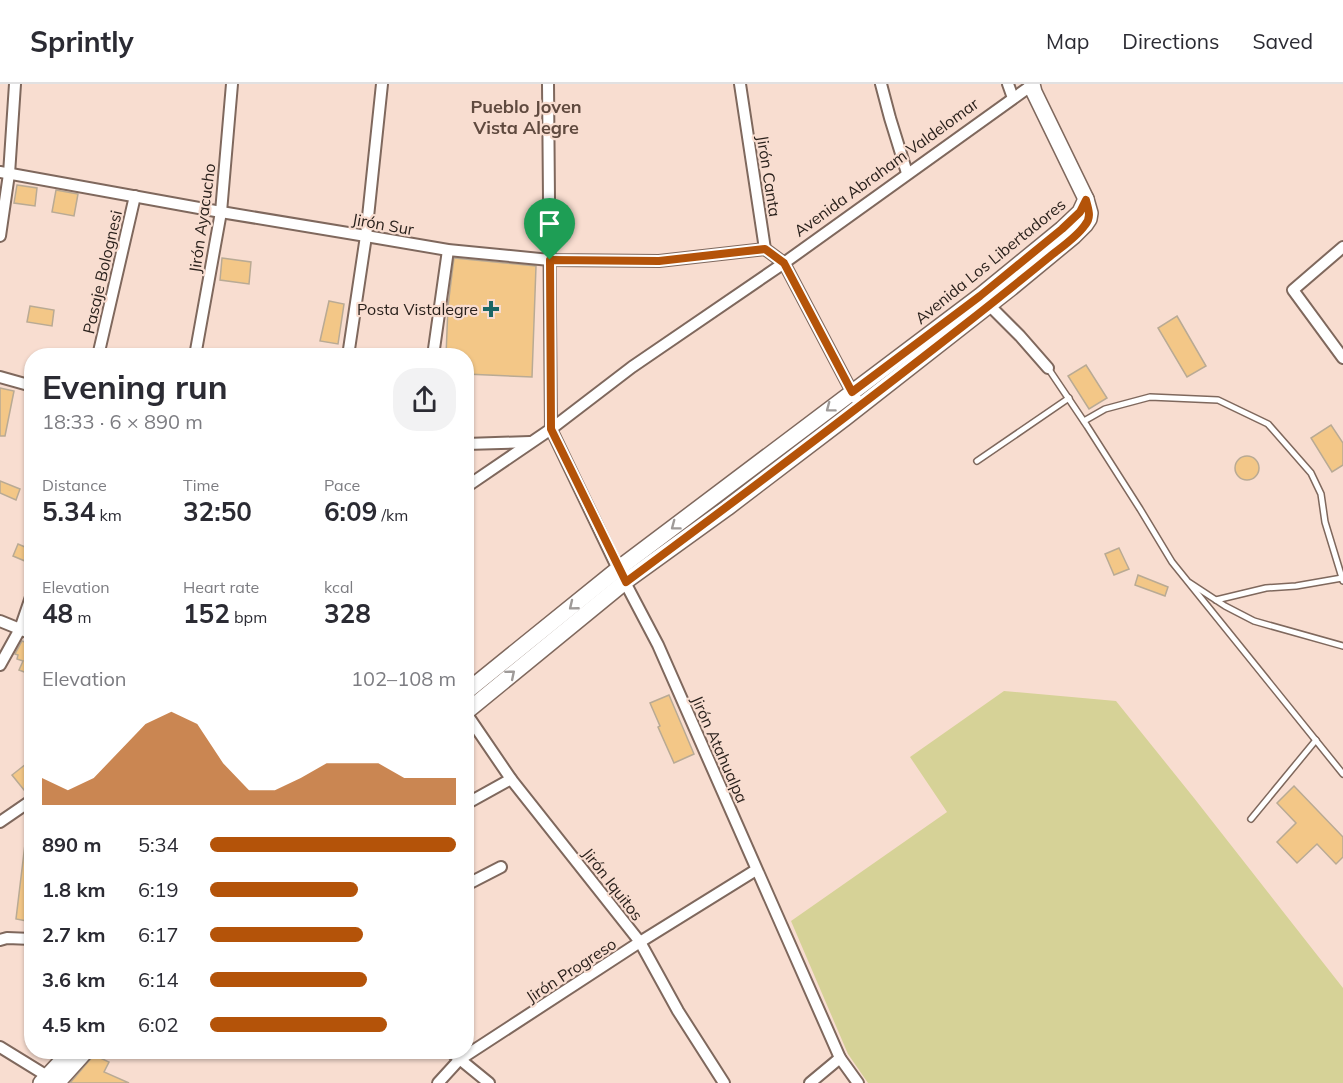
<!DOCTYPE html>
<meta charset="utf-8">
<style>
body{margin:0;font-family:Mulish,sans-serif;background:#f2f2f3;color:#2b2b33;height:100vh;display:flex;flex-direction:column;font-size:22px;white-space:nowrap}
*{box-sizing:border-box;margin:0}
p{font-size:20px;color:#7c7c81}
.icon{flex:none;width:33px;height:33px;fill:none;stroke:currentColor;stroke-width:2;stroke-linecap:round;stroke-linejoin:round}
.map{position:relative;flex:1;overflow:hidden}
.side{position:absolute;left:24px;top:264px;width:450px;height:711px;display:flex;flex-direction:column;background:#fff;border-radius:24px;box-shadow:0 2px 4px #0004}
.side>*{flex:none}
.pin{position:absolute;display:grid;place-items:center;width:51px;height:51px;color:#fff;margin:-62px -26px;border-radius:50% 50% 50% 0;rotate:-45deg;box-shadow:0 0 6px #0007}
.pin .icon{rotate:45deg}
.round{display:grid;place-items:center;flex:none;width:63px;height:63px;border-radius:24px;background:#f2f2f3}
.head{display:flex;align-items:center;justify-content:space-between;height:102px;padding:0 18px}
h1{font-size:33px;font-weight:700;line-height:45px}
.stats{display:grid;grid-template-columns:repeat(3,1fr);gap:9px;height:102px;padding:6px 18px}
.stats div{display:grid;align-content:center}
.stats b{font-size:26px;font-weight:700}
.stats small{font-size:16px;font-weight:400}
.stats p{font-size:16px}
.chart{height:168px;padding:12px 18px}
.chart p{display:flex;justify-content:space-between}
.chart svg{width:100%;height:108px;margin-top:6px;fill:#b45309;opacity:.7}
ul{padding:0 18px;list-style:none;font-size:20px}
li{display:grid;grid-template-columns:96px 72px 1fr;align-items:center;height:45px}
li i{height:15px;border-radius:8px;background:#b45309}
header{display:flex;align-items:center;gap:36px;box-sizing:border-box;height:84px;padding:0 30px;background:#fff;border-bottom:2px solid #e1e1e2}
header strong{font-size:28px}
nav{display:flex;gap:33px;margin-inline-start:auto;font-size:21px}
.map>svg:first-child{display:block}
.green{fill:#d6d297}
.building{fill:#f3c787;stroke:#b9aa94;stroke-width:1.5}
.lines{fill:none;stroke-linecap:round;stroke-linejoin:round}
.lane-casing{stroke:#7f685d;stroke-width:8}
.street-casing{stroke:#7f685d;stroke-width:14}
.secondary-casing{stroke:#7f685d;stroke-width:18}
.lane{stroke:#fff;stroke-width:5}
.street{stroke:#fff;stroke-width:10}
.secondary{stroke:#fff;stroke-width:15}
.oneway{stroke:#9f9b99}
.route-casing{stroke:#fff;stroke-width:12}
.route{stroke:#b45309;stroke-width:8}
.poi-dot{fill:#1a6765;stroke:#f8ddd0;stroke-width:2}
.labels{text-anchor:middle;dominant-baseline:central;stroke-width:4.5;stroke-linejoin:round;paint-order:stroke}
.street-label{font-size:16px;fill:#2a211c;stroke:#f8ddd0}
.poi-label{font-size:16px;fill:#2a211c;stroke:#f8ddd0;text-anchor:end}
.neighbourhood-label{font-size:18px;font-weight:bold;fill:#604a3f;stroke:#f8ddd0}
</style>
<header>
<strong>Sprintly</strong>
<nav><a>Map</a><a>Directions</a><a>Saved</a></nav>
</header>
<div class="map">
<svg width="1343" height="999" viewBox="0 0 1343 999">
<rect width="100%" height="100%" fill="#f8ddd0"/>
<path class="green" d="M1004 607 1116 617 1194 714 1343 904V999H868L848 970 791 837 947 728 910 673Z"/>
<g class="building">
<path d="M17 101 37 104 35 122 14 119Z"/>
<path d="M56 106 78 110 74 132 52 128Z"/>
<path d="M222 174 251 178 249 200 220 196Z"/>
<path d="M454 174 536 182 532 293 466 290V272H446L448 222Z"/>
<path d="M329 217 344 220 338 260 320 257Z"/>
<path d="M30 222 54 226 52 242 27 238Z"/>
<path d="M1177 232 1206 282 1187 293 1158 244Z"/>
<path d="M1086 281 1107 314 1089 325 1068 292Z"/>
<path d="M0 304 14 307 5 352H0Z"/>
<path d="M1331 341 1343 359V381L1332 388 1311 354Z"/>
<circle cx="1247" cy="384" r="12"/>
<path d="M0 397 20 405 16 416 0 409Z"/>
<path d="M18 460 32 466V480L13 472Z"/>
<path d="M1119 464 1129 485 1114 491 1105 470Z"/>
<path d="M1138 491 1168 503 1165 512 1135 501Z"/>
<path d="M22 557 30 560 32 557V591L19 586 23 577 17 575 18 571 15 570Z"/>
<path d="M669 611 694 670 674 679 658 643 660 642 650 619Z"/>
<path d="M26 680 32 687V700L24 706 12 691Z"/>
<path d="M1294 702 1343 753V773L1336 780 1317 760 1297 779 1277 758 1296 739 1277 719Z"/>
<path d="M25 760H32V838L16 835Z"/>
<path d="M94 971 109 978 104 988 129 999H70Z"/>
</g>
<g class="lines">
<g class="lane-casing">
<g id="lane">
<path d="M1048 284 1087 342 1140 425 1172 478 1343 690"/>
<path d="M1084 337 1105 325 1150 313 1218 316 1268 340 1311 389 1321 410 1325 438 1343 497"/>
<path d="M977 377 1069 314"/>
<path d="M1190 499 1225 522 1254 537 1343 562"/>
<path d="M1216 516 1266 504 1296 502 1342 494"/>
<path d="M1251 735 1316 656"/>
</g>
</g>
<g class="street-casing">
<g id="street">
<path d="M548 0 551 345 618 485 658 561 840 974 858 999"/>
<path d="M740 0 765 165 784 179 852 308 860 321"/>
<path d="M881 0 890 34 907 89"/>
<path d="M1008 0 1013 14"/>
<path d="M0 88 221 128 366 152 448 166 550 176 659 177 765 165"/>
<path d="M0 152 9 90 15 0"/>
<path d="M1343 163 1293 206 1343 274"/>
<path d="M984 216 1020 252 1048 284"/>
<path d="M98 272 135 112"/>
<path d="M195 272 221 128 232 0"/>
<path d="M348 272 366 152 382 0"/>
<path d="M433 272 448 166"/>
<path d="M0 293 32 302"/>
<path d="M466 360 530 358"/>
<path d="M466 403 551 345 632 283 784 179 1032 1"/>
<path d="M0 537 32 550"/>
<path d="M0 581 20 545 32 510"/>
<path d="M466 629 511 695 640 858 678 927 724 999"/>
<path d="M466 720 511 695"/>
<path d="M0 738 32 716"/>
<path d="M466 801 501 783"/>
<path d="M0 856 7 854 32 855"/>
<path d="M0 963 52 995"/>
<path d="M451 968 489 999"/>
<path d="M438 999 459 976 640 858 756 786"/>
<path d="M810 999 840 974"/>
</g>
</g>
<g class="secondary-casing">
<g id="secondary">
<path d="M466 608 618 485 980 212 1062 145 1080 128 1086 115"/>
<path d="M466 628 626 497 727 424 845 334 1011 204 1074 152 1085 141 1089 135 1090 129 1086 115 1034 8 1032 0"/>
<path d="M41 999 70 968"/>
<path d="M57 999 85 968"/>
</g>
</g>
<use href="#lane" class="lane"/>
<use href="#street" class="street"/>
<use href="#secondary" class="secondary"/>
</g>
<defs><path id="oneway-chevron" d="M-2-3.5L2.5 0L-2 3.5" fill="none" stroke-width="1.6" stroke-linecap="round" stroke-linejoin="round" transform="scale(1.5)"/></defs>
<g class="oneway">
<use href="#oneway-chevron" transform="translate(830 324) rotate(143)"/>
<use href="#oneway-chevron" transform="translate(675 442) rotate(143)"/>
<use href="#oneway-chevron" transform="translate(573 522) rotate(141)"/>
<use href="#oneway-chevron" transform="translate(511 590) rotate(-40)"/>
</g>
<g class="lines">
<g class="route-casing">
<path id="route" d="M1086 116C1088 125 1092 133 1085 141 1076 154 1060 164 1048 174 1020 197 991 220 963 242 852 329 739 414 626 498L551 345 550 176 659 177 765 165 784 179 852 308 980 212 1062 145 1080 128Z"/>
</g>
<use href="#route" class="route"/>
</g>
<path class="poi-dot" d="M488 216h6v6h6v6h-6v6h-6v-6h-6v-6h6z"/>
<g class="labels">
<g class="street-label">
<text transform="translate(886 83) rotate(-36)">Avenida Abraham Valdelomar</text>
<text transform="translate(769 92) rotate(81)">Jirón Canta</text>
<text transform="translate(202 134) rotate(-82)">Jirón Ayacucho</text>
<text transform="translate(383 140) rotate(10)">Jirón Sur</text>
<text transform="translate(990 177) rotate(-39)">Avenida Los Libertadores</text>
<text transform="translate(102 188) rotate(-77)">Pasaje Bolognesi</text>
<text transform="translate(720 665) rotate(66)">Jirón Atahualpa</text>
<text transform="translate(613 800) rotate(52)">Jirón Iquitos</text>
<text transform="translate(571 886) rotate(-33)">Jirón Progreso</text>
</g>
<g class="poi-label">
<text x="478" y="225">Posta Vistalegre</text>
</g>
<g class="neighbourhood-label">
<text x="526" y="22">Pueblo Joven<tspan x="526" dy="21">Vista Alegre</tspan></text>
</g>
</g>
</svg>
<div class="pin" style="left:550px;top:176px;background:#1e9e55"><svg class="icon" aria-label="arrive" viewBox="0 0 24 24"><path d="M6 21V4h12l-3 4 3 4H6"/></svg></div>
<section class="side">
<div class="head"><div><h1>Evening run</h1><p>18:33 · 6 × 890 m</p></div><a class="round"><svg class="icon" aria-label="share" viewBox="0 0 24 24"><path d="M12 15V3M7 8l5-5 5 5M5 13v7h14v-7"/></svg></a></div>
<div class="stats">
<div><p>Distance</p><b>5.34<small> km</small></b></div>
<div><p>Time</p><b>32:50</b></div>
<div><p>Pace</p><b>6:09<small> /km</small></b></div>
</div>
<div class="stats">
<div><p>Elevation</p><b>48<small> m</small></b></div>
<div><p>Heart rate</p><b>152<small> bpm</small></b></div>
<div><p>kcal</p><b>328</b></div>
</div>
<div class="chart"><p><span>Elevation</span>102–108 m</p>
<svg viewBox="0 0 160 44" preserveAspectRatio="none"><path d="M0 44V33L10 38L20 33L30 22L40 11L50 6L60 11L70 27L80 38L90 38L100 33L110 27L120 27L130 27L140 33L150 33L160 33V44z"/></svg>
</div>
<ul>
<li><b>890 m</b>5:34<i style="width:100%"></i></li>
<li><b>1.8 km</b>6:19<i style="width:60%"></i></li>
<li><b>2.7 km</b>6:17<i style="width:62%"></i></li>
<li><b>3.6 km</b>6:14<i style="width:64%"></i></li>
<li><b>4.5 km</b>6:02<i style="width:72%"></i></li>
</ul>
</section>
</div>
